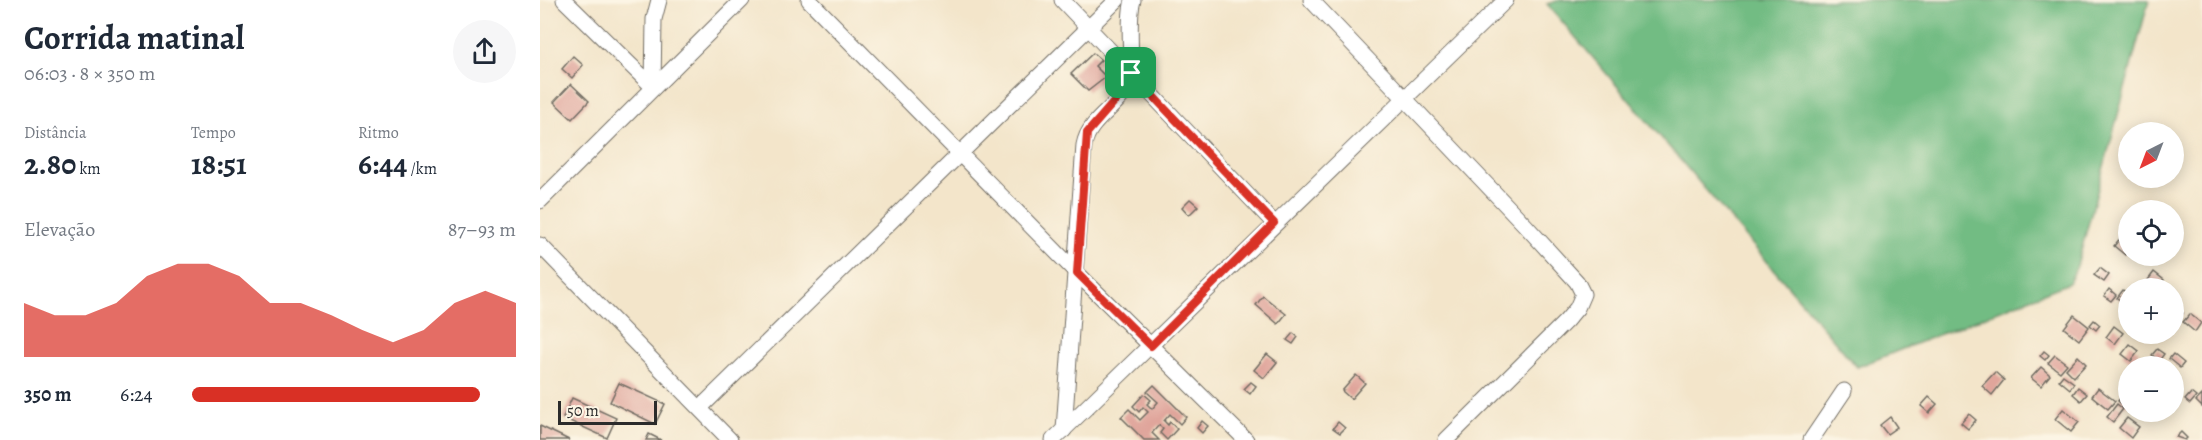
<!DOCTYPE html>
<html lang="pt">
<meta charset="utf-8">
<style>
body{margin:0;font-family:Alegreya,serif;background:#f6f6f7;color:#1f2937;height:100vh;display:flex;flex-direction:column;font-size:22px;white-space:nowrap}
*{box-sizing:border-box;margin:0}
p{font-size:20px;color:#747a83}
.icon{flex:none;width:33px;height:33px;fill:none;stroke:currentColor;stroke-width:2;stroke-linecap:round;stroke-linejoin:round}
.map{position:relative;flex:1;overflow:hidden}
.drawer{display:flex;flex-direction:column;background:#fff;width:540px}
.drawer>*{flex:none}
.needle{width:39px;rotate:222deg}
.fabs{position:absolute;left:1578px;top:122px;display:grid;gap:12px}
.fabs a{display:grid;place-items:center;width:66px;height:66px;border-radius:50%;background:#fff;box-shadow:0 3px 15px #0003;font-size:30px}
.scale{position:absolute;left:18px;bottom:15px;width:99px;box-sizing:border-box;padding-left:6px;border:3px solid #2b2b2b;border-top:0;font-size:16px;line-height:21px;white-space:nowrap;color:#2b2b2b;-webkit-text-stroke:4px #fcf5e5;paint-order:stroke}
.pin{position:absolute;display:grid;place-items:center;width:51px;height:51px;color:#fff;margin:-26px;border-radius:12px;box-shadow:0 3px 9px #0006}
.round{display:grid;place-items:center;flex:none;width:63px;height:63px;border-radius:32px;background:#f6f6f7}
.summary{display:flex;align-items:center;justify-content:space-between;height:102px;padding:0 24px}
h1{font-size:33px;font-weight:700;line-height:45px}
.figures{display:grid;grid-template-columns:repeat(3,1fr);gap:9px;height:102px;padding:6px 24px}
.figures div{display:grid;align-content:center}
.figures b{font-size:30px;font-weight:700}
.figures small{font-size:16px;font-weight:400}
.figures p{font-size:16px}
.chart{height:168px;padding:12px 24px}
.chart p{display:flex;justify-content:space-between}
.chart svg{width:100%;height:108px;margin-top:6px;fill:#d93025;opacity:.7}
ul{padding:0 24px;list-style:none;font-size:20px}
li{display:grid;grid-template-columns:96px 72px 1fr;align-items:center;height:45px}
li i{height:15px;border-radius:8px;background:#d93025}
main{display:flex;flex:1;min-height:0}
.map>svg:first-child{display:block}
.forest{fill:#72bc83;stroke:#4e7457;stroke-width:1.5}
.building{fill:#e0a59b}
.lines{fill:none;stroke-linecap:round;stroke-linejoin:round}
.street-casing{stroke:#716c63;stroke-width:17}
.street{stroke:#fff;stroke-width:15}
.route-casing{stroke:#fff;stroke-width:12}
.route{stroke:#d93025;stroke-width:8}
</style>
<main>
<section class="drawer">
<div class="summary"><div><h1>Corrida matinal</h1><p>06:03 · 8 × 350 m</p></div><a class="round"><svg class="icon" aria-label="share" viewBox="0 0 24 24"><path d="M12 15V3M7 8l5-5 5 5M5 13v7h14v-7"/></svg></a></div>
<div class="figures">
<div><p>Distância</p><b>2.80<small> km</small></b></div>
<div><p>Tempo</p><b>18:51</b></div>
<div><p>Ritmo</p><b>6:44<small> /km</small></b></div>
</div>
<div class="chart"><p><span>Elevação</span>87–93 m</p>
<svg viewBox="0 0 160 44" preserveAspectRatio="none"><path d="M0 44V22L10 27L20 27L30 22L40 11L50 6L60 6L70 11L80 22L90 22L100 27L110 33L120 38L130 33L140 22L150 17L160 22V44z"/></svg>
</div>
<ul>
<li><b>350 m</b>6:24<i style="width:89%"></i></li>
</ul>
</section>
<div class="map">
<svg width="1662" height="440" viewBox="0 0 1662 440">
<rect width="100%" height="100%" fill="#fcf5e5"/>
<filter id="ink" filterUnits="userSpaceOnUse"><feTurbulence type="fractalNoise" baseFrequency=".0167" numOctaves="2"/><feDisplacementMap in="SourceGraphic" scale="12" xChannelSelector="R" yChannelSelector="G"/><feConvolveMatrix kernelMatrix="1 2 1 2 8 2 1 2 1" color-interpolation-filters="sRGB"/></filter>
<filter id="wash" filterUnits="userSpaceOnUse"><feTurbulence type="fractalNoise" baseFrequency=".008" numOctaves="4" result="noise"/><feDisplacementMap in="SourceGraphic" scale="24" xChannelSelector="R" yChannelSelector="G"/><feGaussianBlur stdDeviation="1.35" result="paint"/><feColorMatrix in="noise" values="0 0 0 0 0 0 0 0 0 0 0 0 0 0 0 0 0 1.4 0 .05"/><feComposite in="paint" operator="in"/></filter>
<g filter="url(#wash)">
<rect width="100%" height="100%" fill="#f3e5ca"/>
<path class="forest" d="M1020 0H1609L1537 266 1529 283 1317 367 1007 4Z"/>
<g id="blocks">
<g class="building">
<path d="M553 53 561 60 555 66 566 77 548 91 531 74Z"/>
<path d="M33 56 43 65 32 78 22 69Z"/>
<path d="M31 84 49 101 32 119 14 102Z"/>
<path d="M650 199 658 206 649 215 642 207Z"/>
<path d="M1581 237 1588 243 1585 255 1574 246Z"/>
<path d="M1560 268 1569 275 1564 282 1554 275Z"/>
<path d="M1614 272 1624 280 1618 288 1608 280Z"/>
<path d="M1569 289 1576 295 1571 301 1564 296Z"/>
<path d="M1583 290 1588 294 1587 305 1577 298Z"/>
<path d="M723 296 746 314 738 324 716 305Z"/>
<path d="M1636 307 1643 313 1635 323 1634 311Z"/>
<path d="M1650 314 1661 323 1655 332 1643 322Z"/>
<path d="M1534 315 1549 327 1539 340 1524 328Z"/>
<path d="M1554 320 1560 325 1556 330 1550 325Z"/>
<path d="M1574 326 1583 333 1575 344 1566 337Z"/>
<path d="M753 333 758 337 753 344 747 340Z"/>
<path d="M1590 344 1599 351 1591 361 1582 354Z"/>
<path d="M1617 349 1624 354 1619 361 1612 355Z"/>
<path d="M1504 351 1509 355 1505 360 1500 356Z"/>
<path d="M727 354 737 362 724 378 714 370Z"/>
<path d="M1633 354 1644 363 1640 368 1629 359Z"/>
<path d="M1515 355 1527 364 1520 372 1508 363Z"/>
<path d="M1538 356 1546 364 1534 377 1526 369Z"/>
<path d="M1501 367 1510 375 1501 386 1491 378Z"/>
<path d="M1455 372 1464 380 1452 395 1442 386Z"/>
<path d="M816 375 825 383 811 399 802 391Z"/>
<path d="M1523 375 1534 383 1530 389 1519 380Z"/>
<path d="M711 382 716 386 710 394 704 389Z"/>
<path d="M79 383 125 404 115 424 70 402Z"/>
<path d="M614 385 646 417 640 424 630 414 624 421 628 425 630 422 637 429 627 440 620 433 623 429 619 425 612 433 619 440H604L581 417 589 409 600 420 608 412 603 407 599 412 593 406 604 394 611 400 607 404 612 409 618 402 607 392Z"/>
<path d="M1538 387 1547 394 1541 401 1533 394Z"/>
<path d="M1558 388 1575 401 1568 409 1552 396Z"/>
<path d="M1588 388V403L1585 407 1578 401Z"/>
<path d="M1651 393 1656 397 1650 404 1645 400Z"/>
<path d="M1662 395V407L1656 401Z"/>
<path d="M1389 397 1397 404 1389 413 1381 406Z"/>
<path d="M32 398 76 418 67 438 23 418Z"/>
<path d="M1577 404 1583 409 1573 422 1567 417Z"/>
<path d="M1523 409 1539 422 1531 432 1515 419Z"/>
<path d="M1429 414 1436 420 1428 429 1421 423Z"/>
<path d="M1350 417 1357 427 1347 434 1340 425Z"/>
<path d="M1587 418 1599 427 1591 438 1579 428Z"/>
<path d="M662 421 668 426 662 433 657 428Z"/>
<path d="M798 422 805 428 800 433 793 428Z"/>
<path d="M0 426 29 440H0Z"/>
<path d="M1641 432 1647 438 1645 440 1636 437Z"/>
<path d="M109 434 121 440H106Z"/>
</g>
</g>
</g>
<g filter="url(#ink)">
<use href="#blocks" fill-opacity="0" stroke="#716c63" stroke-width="1.5"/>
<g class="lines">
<g class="street-casing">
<g id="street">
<path d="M24 0 113 87 114 19 119 0"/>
<path d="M269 0 537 273 706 440"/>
<path d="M522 0 734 223"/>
<path d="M771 0 985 225 1037 282 1043 294 1037 308 1026 321 906 440"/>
<path d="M0 201 202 0"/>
<path d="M0 245 190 440"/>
<path d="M160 408 577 0"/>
<path d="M524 430 544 145C549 119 576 109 588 87 595 73 586 23 593 0"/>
<path d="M513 440 966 0"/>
<path d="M1271 440 1304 391"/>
</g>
</g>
<use href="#street" class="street"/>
</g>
</g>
<g class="lines" filter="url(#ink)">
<g class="route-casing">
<path id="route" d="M591 73 734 223 611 346 537 273 547 133 588 86Z"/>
</g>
<use href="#route" class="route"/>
</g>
</svg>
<div class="fabs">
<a><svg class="needle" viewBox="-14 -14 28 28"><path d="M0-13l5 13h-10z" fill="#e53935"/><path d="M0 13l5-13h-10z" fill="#747a83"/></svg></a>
<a><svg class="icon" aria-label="locate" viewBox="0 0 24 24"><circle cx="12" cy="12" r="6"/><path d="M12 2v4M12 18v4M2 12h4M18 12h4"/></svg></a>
<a>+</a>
<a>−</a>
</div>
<div class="scale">50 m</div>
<div class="pin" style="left:591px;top:73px;background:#1e9e55"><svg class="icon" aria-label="arrive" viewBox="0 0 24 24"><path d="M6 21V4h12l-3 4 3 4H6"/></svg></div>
</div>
</main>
